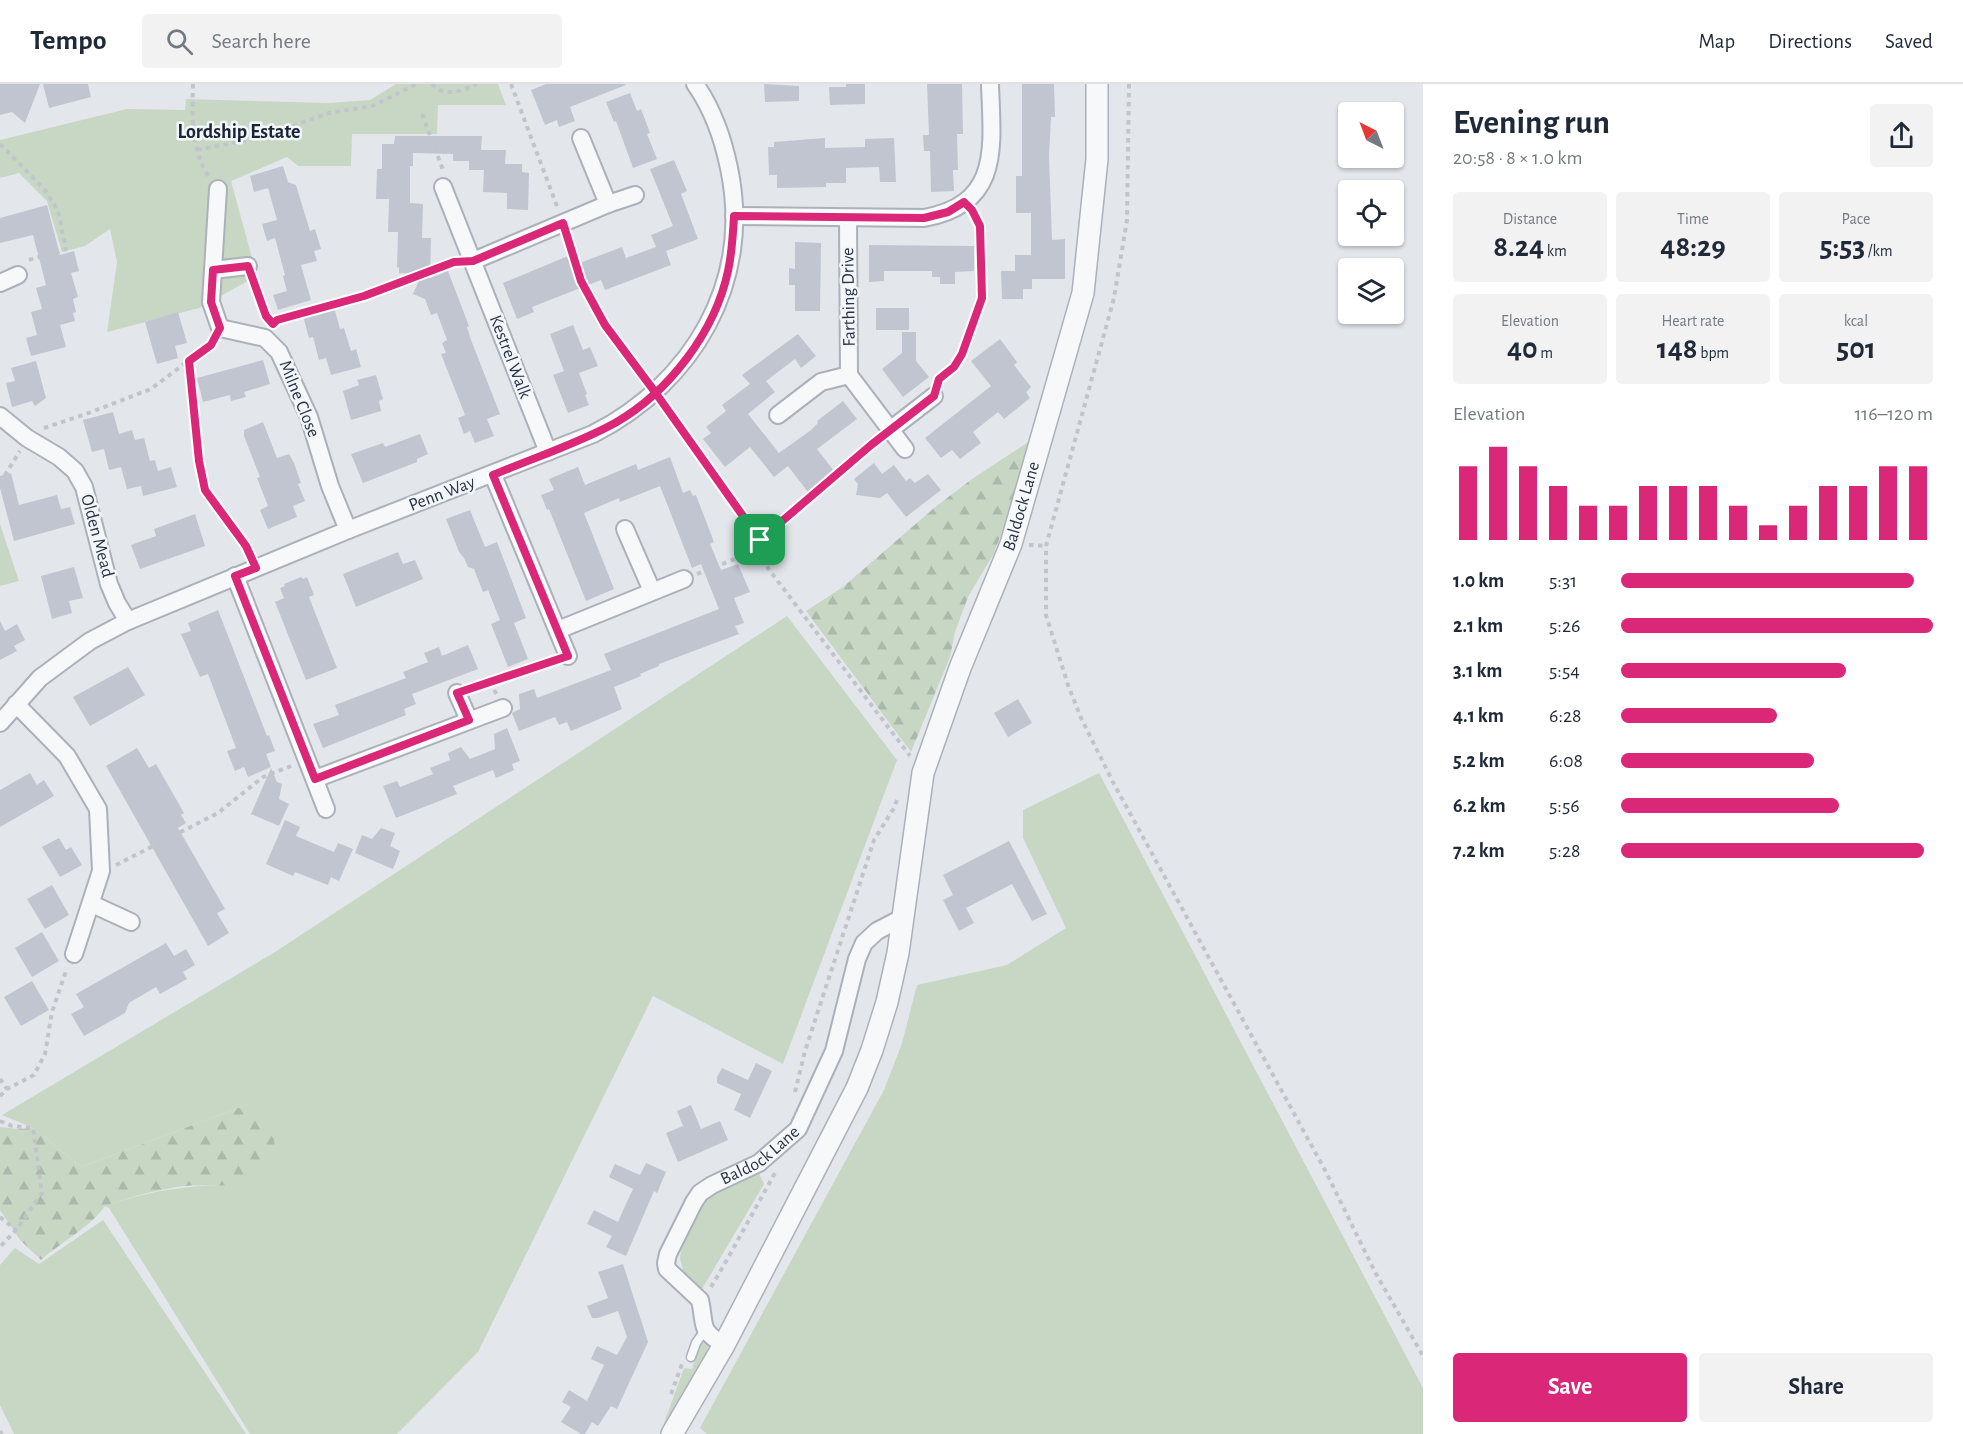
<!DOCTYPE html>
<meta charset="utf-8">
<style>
body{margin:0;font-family:"Alegreya Sans",sans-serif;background:#f2f2f3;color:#1f2937;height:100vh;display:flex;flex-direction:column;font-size:22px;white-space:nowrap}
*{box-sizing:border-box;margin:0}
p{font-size:20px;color:#747a83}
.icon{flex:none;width:33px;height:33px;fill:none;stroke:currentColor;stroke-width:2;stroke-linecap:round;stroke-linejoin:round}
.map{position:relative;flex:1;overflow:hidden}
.side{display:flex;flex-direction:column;background:#fff;width:540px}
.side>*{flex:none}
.needle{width:39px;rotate:318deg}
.buttons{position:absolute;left:1338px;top:18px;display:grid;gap:12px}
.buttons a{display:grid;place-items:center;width:66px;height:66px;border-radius:6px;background:#fff;box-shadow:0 2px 4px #0004;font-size:30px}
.pin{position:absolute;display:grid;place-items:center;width:51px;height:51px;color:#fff;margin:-26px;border-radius:12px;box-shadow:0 3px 9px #0006}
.round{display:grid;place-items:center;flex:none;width:63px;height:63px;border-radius:6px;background:#f2f2f3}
.overview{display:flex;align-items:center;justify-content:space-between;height:102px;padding:0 30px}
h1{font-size:33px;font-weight:700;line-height:45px}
.figures{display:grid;grid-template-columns:repeat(3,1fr);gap:9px;height:102px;padding:6px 30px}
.figures div{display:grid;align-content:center;border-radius:6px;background:#f2f2f3;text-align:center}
.figures b{font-size:30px;font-weight:700}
.figures small{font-size:16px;font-weight:400}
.figures p{font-size:16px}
.chart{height:168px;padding:12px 30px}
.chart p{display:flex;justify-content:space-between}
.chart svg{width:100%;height:108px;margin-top:6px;stroke:#db2777;stroke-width:6}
.cta{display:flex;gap:12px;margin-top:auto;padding:12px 30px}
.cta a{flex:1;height:69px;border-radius:6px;background:#db2777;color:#fff;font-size:24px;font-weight:700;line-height:69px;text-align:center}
.cta a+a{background:#f2f2f3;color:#1f2937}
ul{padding:0 30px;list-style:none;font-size:20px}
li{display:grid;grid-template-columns:96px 72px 1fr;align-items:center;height:45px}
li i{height:15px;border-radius:8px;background:#db2777}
header{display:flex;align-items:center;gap:36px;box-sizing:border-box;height:84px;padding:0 30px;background:#fff;border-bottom:2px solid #e0e1e3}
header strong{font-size:28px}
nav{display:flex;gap:33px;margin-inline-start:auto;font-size:21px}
.search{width:420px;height:54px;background:#f2f2f3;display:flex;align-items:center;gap:15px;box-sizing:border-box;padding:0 21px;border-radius:6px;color:#747a83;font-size:22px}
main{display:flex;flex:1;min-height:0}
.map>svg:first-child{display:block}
.green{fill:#c8d7c4}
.forest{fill:url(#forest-firs)}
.building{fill:#c0c5d0}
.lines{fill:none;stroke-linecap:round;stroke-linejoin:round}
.service-casing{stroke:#abb1ba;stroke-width:11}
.minor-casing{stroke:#abb1ba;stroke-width:20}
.tertiary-casing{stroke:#abb1ba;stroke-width:24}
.path{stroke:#c1c5cb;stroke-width:4;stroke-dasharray:4.5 4.5;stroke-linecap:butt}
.service{stroke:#f7f8fa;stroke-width:8}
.minor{stroke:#f7f8fa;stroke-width:16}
.tertiary{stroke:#f7f8fa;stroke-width:21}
.route-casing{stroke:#fff;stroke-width:12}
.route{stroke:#db2777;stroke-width:8}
.labels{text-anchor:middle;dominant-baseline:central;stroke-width:5;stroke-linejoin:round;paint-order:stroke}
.street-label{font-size:18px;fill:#293347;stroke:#f3f6f9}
.neighbourhood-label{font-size:20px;font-weight:bold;fill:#1b2437;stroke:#f3f6f9}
</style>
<header>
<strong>Tempo</strong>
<div class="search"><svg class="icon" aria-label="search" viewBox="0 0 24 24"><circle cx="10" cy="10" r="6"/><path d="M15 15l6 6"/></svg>Search here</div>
<nav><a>Map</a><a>Directions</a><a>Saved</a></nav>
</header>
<main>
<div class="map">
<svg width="1423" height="1350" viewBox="0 0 1423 1350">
<defs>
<pattern id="forest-firs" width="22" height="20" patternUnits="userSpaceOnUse" patternTransform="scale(1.5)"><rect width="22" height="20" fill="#c8d7c4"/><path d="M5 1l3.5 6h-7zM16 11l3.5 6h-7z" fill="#acb9aa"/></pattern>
</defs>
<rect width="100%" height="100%" fill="#e3e7ec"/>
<g class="green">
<path d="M396 0H498L506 21H438L437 50H352L351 82H298L287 73 231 97 257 192 199 224 107 248 117 178 110 145 85 162 62 168 47 117 19 89 0 94V56L127 25 185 26 186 15 329 19 370 16Z"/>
<path d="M0 440 19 497 0 502Z"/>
<path d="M787 532 897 676 783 980 653 912 478 1268 397 1350H250L109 1124 105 1122C150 1107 180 1102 227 1101L249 1020 81 1083 33 1044 2 1031 275 868Z"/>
<path d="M1099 689 1423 1304V1350H707L700 1344 884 1006 902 959 917 901 1007 881 1066 844 1023 754V726Z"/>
<path d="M757 1085 764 1100 702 1205 684 1191 680 1174 682 1162 704 1113Z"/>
<path d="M103 1136 246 1350H14L0 1321V1181L15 1164 39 1180Z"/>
<path d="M703 1259 707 1261 709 1269 666 1343 664 1339 684 1284 692 1285 700 1260Z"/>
</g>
<g class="forest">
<path d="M1030 357 1013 421 993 471 968 513 955 548 950 573 911 668 806 527 843 503 934 424 972 395Z"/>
<path d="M249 1020C273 1035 286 1068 261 1088 257 1091 253 1095 250 1096 230 1105 206 1100 185 1102 158 1105 131 1113 105 1122 91 1143 61 1158 41 1176L20 1156 0 1126V1043L19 1045 33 1044 81 1083Z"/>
</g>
<g class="building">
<path d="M0 0H40L25 39 12 28 0 31Z"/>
<path d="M43 0H88L91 13 49 24Z"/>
<path d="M546 0H625L626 1 570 23 575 37 559 43 557 36 545 41 531 6Z"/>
<path d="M764 0 799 2V17L765 18Z"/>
<path d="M846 0H865V20L830 21 829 3H846Z"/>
<path d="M927 0H962L963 50H957L958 86H953L954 107 931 108 930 67H924L923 51H929Z"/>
<path d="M1022 0H1054L1055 33H1051L1049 72 1052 156 1065 155V195H1032V205H1023V215H1002L1001 187H1015V171H1031V129H1016V92H1022Z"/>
<path d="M630 9 637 27 641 25 650 49 647 50 657 75 633 84 616 37 614 38 606 18Z"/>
<path d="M395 52H482L481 66H506L505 80H522V88L529 89 528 126 507 125V109L483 108 484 86H469V77H453V70L413 69V82H410V119L423 120 422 154H431L430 194 448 187 469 242 467 243 471 256 500 330 487 335 494 352 475 359 470 347 464 350 458 334 465 331 441 270 446 269 442 259 447 256 437 229 431 231 425 215 413 210 422 190 399 189V183L397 184 398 148H388L389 115H376L377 85H382V60H394Z"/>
<path d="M825 54V64L865 63V55L894 54 896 98H880L879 83 846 84V99H826V103L777 104V91H769L768 63H774V58Z"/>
<path d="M674 76 687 107 681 110 698 155 666 167 671 181 605 206 601 196 532 223 534 228 517 235 503 199 568 172 572 182 622 163 626 174 656 163 651 151 673 142 650 85Z"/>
<path d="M283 82 288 98 296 101 310 147 315 145 321 165 314 167 317 177 301 181 311 216 278 226 273 211 287 207 283 192 285 191 275 154 267 157 262 140 277 136 268 104 254 108 250 92Z"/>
<path d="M47 121 60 171 74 167 79 187 71 189 78 213 73 215 76 228 73 229 75 237 60 241 66 263 31 272 26 254 37 251 31 228 42 225 36 204 46 201 33 151 0 159V134Z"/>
<path d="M795 158 821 159 820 227H795V201H789V184L795 185Z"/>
<path d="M869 161 974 162V187L955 188V200H940V193H932V187H884V197L869 198Z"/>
<path d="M334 223 340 245 344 244 351 267 356 265 361 283 331 291 326 274 319 276 313 253 309 254 303 232Z"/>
<rect x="876" y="224" width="33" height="22"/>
<path d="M178 228 187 259 175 262 178 274 157 280 145 238Z"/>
<path d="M573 241 583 266 590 263 598 282 579 289 587 310 585 311 589 321 568 329 553 291 564 287 550 250Z"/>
<path d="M902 248H916V277L929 293 903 313 882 285 902 269Z"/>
<path d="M798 250 816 272 801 284 795 275 766 297 775 308 748 330 779 369 811 346 818 339 817 337 843 317 857 335 817 365 834 387 808 408 788 382 774 393 750 363 725 383 703 355 711 349 706 343 726 327 722 321 750 300 742 291Z"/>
<path d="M1000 255 1017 278 1014 281 1031 303 1026 308 1030 314 1004 335 998 328 973 348 981 359 960 375 952 366 941 374 925 354 991 302 971 277Z"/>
<path d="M263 276 270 300 244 308 246 313 231 317 230 311 203 318 197 294Z"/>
<path d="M36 277 46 314 35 322 32 317 12 323 6 299 15 297 11 284Z"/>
<path d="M376 291 383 315 379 317 381 327 351 336 343 307 359 301 357 296Z"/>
<path d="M113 328 119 350 132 346 135 356 144 354 150 377 155 376 158 387 171 383 177 403 143 412 141 402 127 405 121 383 109 386 104 365 92 368 83 336Z"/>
<path d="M263 338 277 374 289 370 294 379 301 399 298 400 305 417 293 422 297 433 268 445 260 426 268 422 257 394 260 393 244 352V346Z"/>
<path d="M420 350 428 370 417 375V378L363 399 351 370 383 359 385 363Z"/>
<path d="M670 373 683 409 690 406 693 412 696 411 714 458 710 460 721 486 738 480 750 508 734 514 744 539 735 542 739 550 659 580V582L640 590 641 592 614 603 622 625 590 639 571 647 567 638 559 641 555 633 519 647 512 629 520 625 519 610 534 605 537 614 611 586 604 570 719 525 701 480 692 484 660 402 620 418 619 414 584 429 614 505 586 517 549 425 547 426 541 411 554 406 549 395 578 383 585 401 636 380 638 386Z"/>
<path d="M874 379 882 390 894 381 906 397 910 394 915 399 928 390 941 406 906 433 887 409 880 414 856 411 858 400 854 395Z"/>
<path d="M11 389 19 421 57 411 61 425 70 423 75 440 14 457 0 404V392Z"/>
<path d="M470 426 485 463 497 458 526 534 514 539 528 575 508 583 491 540 500 536 488 506 483 508 474 485 468 483 464 474 459 468 446 435Z"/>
<path d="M195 430 205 462 140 485 131 461 156 452 154 445Z"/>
<path d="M398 468 403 480 415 476 423 495 356 523 343 490Z"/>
<path d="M74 483 83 514 69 517 72 529 52 535 41 492Z"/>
<path d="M301 493 303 495 307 493 314 511 309 513 312 521 337 584 306 596 275 518 284 514 280 504 285 502 284 500Z"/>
<path d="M218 526 267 652 269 651 275 667 266 670 271 683 248 693 244 683 235 687 227 667 236 664 208 590 200 593 181 550 191 547 188 539Z"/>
<path d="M0 537 5 547 17 540 25 556 14 562 17 567 0 576Z"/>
<path d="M468 561 478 585 412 610 416 620 404 625 406 631 323 664 313 640 339 631 335 621 406 594 403 588 428 578 424 569 439 563 442 572Z"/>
<path d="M128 583 145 611 90 642 73 613Z"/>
<path d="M1018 615 1032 639 1008 653 994 629Z"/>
<path d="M507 644 520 677 512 680 514 686 496 694 493 686 453 702 457 710 396 734 383 702 397 697 400 703 433 690 430 684 450 676 448 669 461 663 470 675 495 665 494 650Z"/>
<path d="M137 664 149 684 156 680 184 729 181 731 186 739 178 744 225 825 217 829 229 849 208 862 106 682Z"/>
<path d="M271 684 277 698 282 700 279 715 289 720 279 742 251 730Z"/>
<path d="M30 689 37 701 44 696 54 712 0 743V706Z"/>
<path d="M285 736 300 743 296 752 334 768 338 759 353 765 339 797 331 793 328 801 295 788 293 792 266 780Z"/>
<path d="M381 744 395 749 390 762 400 767 393 785 355 769 362 751 372 755Z"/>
<path d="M59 754 66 766 71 763 82 781 60 793 42 763Z"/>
<path d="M1009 757 1047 830 1032 837 1012 800 966 824 974 839 959 847 943 816 953 811 943 791Z"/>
<path d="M52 801 69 831 45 845 27 815Z"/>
<path d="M42 848 59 877 32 893 15 864Z"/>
<path d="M166 859 174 872 186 865 195 881 183 888 187 895 160 910 156 903 129 919 125 929 84 952 71 930 84 923 76 910Z"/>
<path d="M32 897 49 926 21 942 4 913Z"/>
<path d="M756 979 772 987 750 1034 734 1026 741 1010 717 999V993L722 984 748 996Z"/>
<path d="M691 1021 701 1045 720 1037 728 1056 678 1078 666 1049 683 1042 677 1027Z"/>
<path d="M646 1079 666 1088 657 1109 654 1107 626 1172 606 1163 612 1152 587 1140 594 1126 618 1138 625 1122 633 1105 609 1093 615 1080 640 1091Z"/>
<path d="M623 1180 648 1258 617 1325 611 1322 598 1342 592 1338 585 1350H581L561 1338 571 1323 562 1318 569 1306 587 1317 604 1281 591 1275 597 1262 617 1271 627 1253 618 1227 598 1234H592L587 1222 608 1214 598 1188Z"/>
</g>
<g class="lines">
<g class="service-casing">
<path id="service" d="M691 1273 696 1259 705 1246"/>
</g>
<g class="minor-casing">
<g id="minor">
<path d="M581 54 608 120"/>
<path d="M443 103 548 368"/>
<path d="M218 105 211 218 220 244 265 254 279 268 309 333 330 402 348 446"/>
<path d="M734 132 924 134C1002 120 992 62 990 0"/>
<path d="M848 134 849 291 905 365"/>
<path d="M473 177 608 120 635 111"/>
<path d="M213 186 248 182"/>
<path d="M0 199 18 191"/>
<path d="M778 331 821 298 849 291"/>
<path d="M0 332 27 354 59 373 75 387 84 403 109 500 117 519 128 537"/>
<path d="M890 346 934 312"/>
<path d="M493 391 568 572"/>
<path d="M625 445 652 507"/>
<path d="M235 492 326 725"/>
<path d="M558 546 684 495"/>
<path d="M457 609 469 636"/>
<path d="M16 620 67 672 98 725 101 787 74 870"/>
<path d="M0 639 40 594 90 557 128 537 348 446 593 350C693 299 753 198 729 84 723 55 712 24 695 0"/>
<path d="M315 695 503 624"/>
<path d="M92 820 131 838"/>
<path id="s1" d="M724 1261C698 1245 706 1243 700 1216L667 1185 666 1179 668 1170 694 1118 700 1109 712 1101 759 1079 798 1045 834 967 857 875 864 859 877 847 904 833"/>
</g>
</g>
<g class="tertiary-casing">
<g id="tertiary">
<path id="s2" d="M672 1350 724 1261 857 1004 872 966 887 918 898 869 923 689 960 584 1011 460 1083 209 1097 75V0"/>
</g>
</g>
<g class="path">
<path d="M193 0C192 32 191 64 208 92"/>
<path d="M432 0C444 14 463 7 477 0"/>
<path d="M511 0 558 125"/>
<path d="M1129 0 1127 136 1114 214 1046 462V531L1068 601 1081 634 1114 700 1326 1088 1375 1188 1423 1272"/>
<path d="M422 30 443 86"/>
<path d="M0 60 45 106 58 127 66 165 25 177"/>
<path d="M197 66 258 54 329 29 372 22 417 0"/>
<path d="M568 155 581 197 605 241 645 294"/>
<path d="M254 198 270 238"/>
<path d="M272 241 277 236 364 212 454 178"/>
<path d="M189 277 199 377 205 406 249 469"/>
<path d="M938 298 954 283 962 270 982 214 979 142 974 130"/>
<path d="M664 320 760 456 755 467 910 672"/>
<path d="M44 344 86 330 151 305 212 259"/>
<path d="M0 399 20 367"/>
<path d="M760 456 878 355"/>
<path d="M1029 461 1046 462"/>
<path d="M697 490 755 467"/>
<path d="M490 598 497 611"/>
<path d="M472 604 553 577"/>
<path d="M116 781 218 729 263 693 291 682"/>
<path d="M0 995 7 1005"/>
<path d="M795 1008 805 967 874 756 894 724 898 713"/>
<path d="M0 1012 7 1005 34 991 45 970 52 928 67 884"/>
<path d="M0 1037 12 1042 33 1044 42 1109 16 1146 0 1163"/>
<path d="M0 1133 16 1146"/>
<path d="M711 1203 724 1181 775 1089"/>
<path d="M671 1310 682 1280"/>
<path d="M0 1347 2 1350"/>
</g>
<use href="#service" class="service"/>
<use href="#minor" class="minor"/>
<use href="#tertiary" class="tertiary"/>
</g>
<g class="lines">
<g class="route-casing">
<path id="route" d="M760 456 655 308 605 241 581 197 563 139 473 177 454 178 364 212 277 236 273 240 266 232 248 182 213 186 211 218 220 244 211 261 189 277 199 377 205 406 246 462 256 484 235 492 315 695 469 636 457 609 568 572 493 391C533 374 577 360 615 339 669 308 715 248 728 187 732 169 733 151 734 132L924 134 948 128 964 118 972 126 980 142 982 214 962 270 954 283 939 295 934 312 871 361 760 456"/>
</g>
<use href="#route" class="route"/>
</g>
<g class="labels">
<g class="street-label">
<text transform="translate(849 213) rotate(-91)">Farthing Drive</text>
<text transform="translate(510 273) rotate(69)">Kestrel Walk</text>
<text transform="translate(299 315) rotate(68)">Milne Close</text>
<text transform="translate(442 410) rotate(-21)">Penn Way</text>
<text stroke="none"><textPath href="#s2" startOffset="1000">Baldock Lane</textPath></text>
<text transform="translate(97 452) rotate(75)">Olden Mead</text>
<text stroke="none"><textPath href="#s1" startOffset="255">Baldock Lane</textPath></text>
</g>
<g class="neighbourhood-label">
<text x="239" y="48">Lordship Estate</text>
</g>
</g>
</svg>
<div class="buttons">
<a><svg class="needle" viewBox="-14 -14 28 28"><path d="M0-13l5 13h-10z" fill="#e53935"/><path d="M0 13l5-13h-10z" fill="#747a83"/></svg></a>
<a><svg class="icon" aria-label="locate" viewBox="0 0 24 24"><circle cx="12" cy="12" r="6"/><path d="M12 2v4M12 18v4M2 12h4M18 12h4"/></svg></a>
<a><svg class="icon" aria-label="layers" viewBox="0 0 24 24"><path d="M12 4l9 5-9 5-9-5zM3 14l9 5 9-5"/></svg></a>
</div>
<div class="pin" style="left:760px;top:456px;background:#1e9e55"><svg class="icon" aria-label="arrive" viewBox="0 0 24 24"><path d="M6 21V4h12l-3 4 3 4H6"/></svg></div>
</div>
<section class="side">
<div class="overview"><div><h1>Evening run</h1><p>20:58 · 8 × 1.0 km</p></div><a class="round"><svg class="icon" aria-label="share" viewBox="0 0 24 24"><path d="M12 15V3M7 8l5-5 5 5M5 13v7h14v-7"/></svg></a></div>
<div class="figures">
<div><p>Distance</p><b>8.24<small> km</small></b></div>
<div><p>Time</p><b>48:29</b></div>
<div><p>Pace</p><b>5:53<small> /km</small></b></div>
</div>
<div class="figures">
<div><p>Elevation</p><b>40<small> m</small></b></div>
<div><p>Heart rate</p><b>148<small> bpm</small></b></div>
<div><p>kcal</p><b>501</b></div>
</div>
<div class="chart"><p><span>Elevation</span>116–120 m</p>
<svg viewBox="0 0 160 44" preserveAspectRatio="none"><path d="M5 44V14M15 44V6M25 44V14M35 44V22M45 44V30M55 44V30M65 44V22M75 44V22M85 44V22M95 44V30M105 44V38M115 44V30M125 44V22M135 44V22M145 44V14M155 44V14"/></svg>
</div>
<ul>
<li><b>1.0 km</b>5:31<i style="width:94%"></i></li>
<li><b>2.1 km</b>5:26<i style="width:100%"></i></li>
<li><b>3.1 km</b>5:54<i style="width:72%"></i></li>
<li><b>4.1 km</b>6:28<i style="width:50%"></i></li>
<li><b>5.2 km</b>6:08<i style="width:62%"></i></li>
<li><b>6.2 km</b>5:56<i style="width:70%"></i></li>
<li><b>7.2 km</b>5:28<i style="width:97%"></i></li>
</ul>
<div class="cta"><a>Save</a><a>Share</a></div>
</section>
</main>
